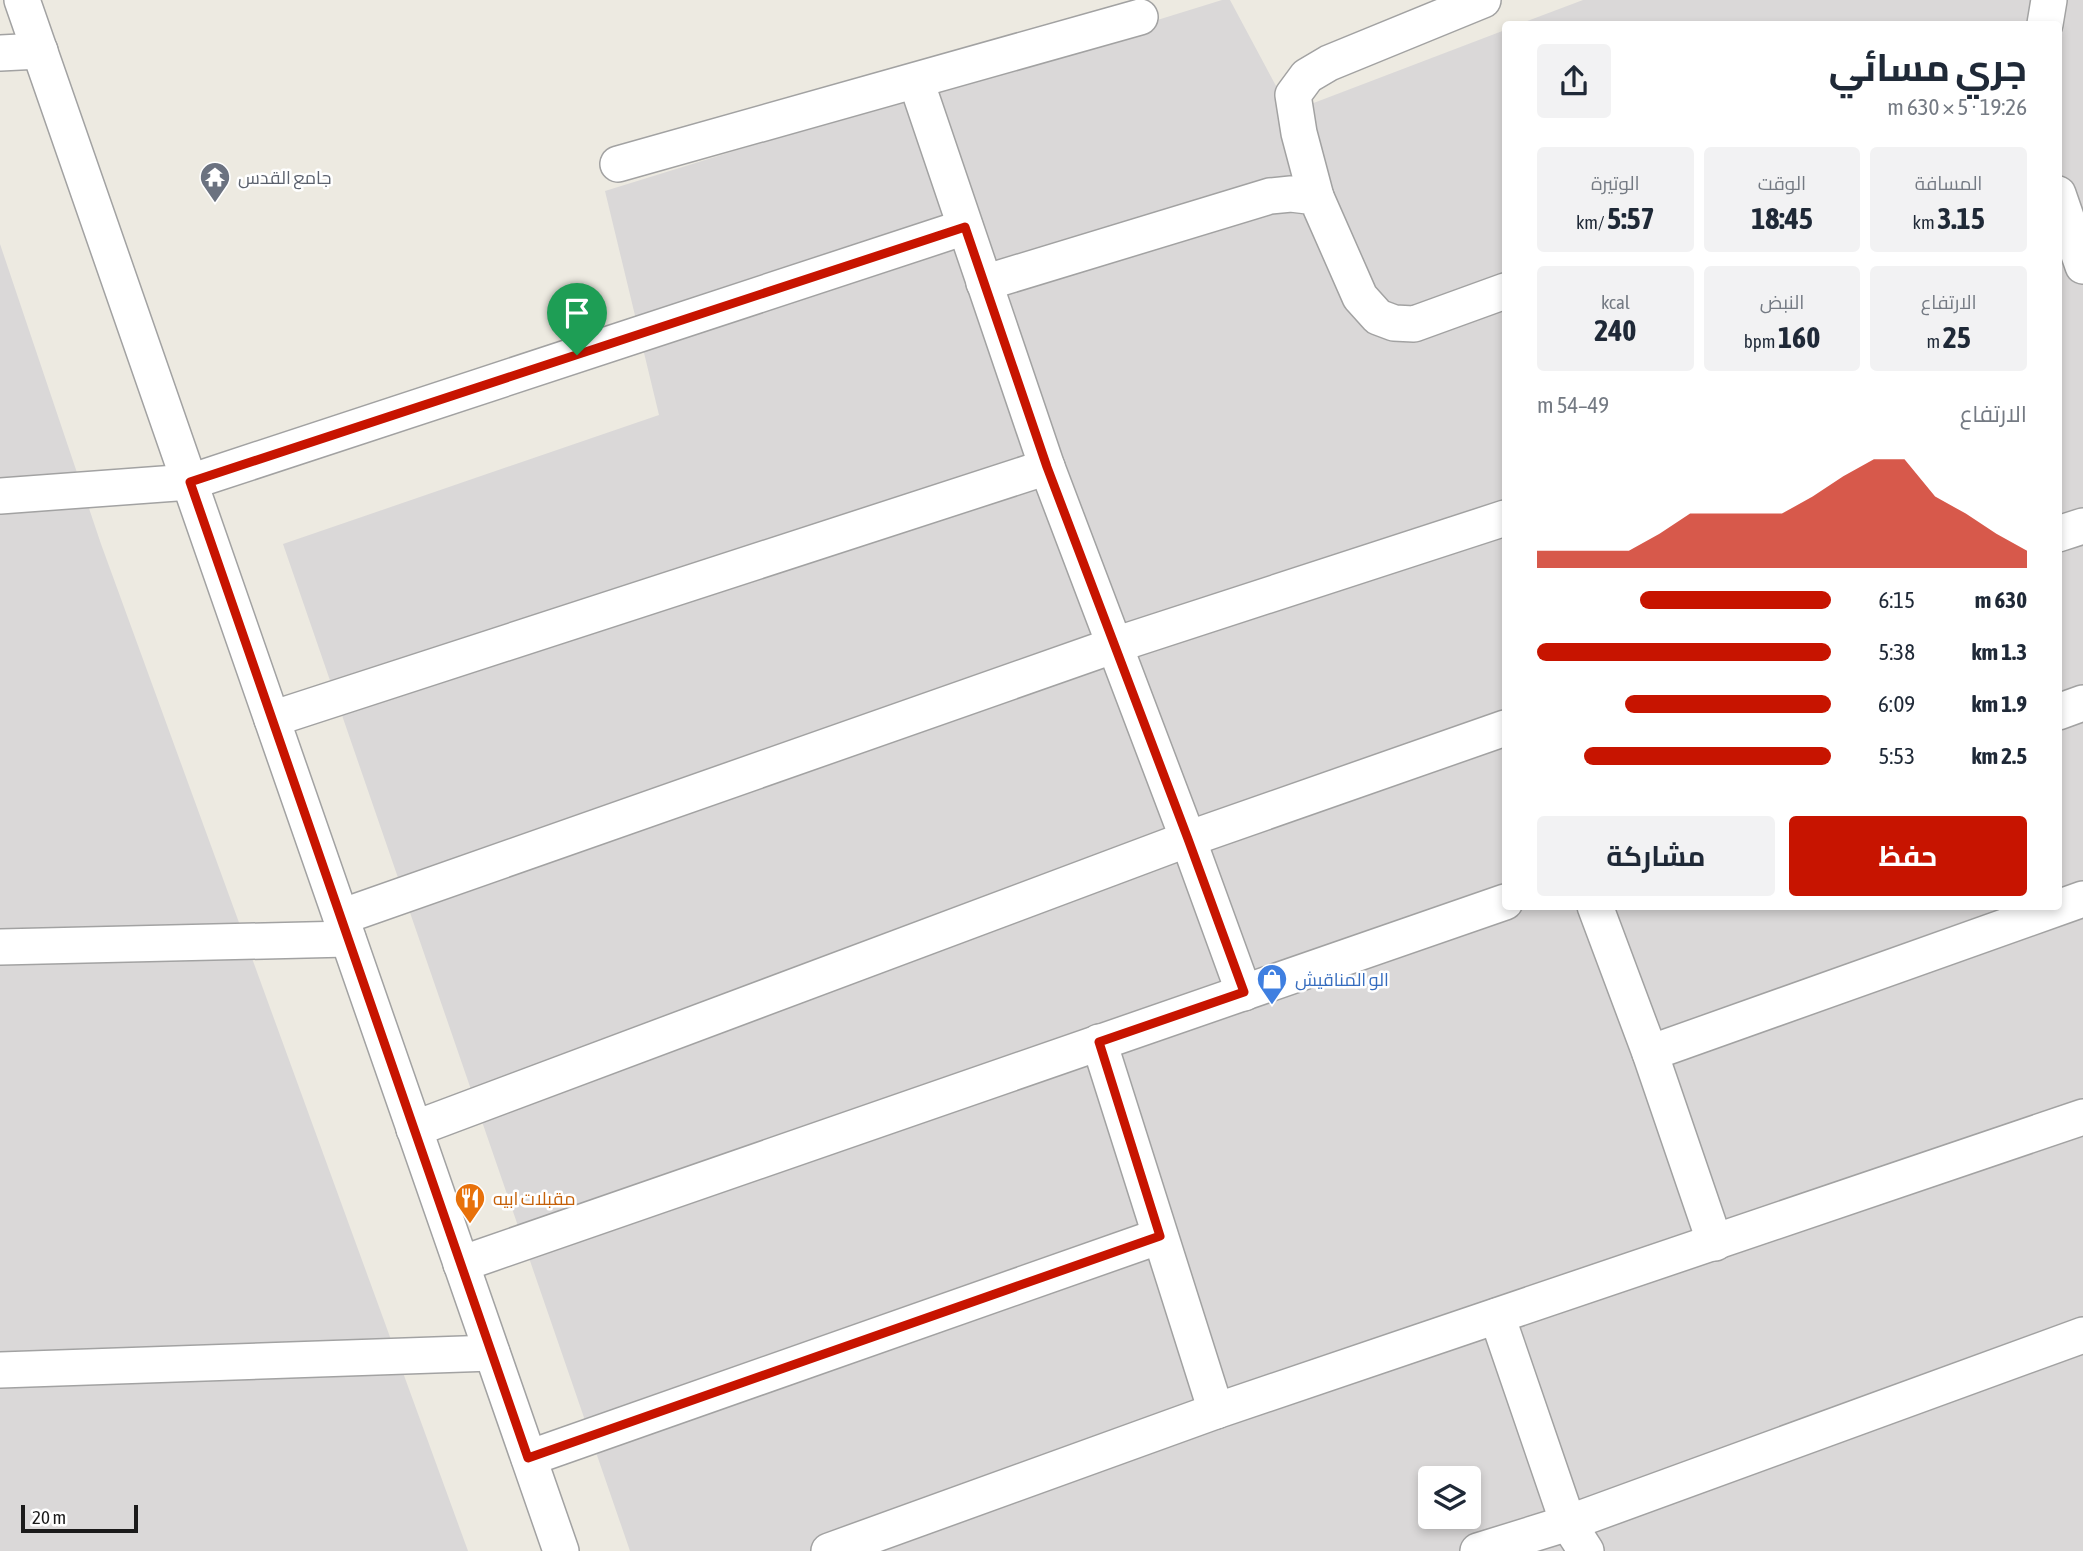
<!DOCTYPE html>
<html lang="ar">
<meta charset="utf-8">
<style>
body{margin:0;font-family:"Asap Condensed",Cairo,sans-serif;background:#f2f2f3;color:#1f2937;direction:rtl;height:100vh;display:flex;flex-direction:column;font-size:26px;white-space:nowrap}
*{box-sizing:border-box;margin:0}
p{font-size:23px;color:#747a83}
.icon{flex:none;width:38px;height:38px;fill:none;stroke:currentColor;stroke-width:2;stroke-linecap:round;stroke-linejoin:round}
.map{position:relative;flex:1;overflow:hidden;direction:ltr}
.side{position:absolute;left:1502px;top:21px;width:560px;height:889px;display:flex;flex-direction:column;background:#fff;border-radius:7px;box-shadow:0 4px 10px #0003;direction:rtl}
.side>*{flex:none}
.fabs{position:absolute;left:1418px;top:1466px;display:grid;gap:14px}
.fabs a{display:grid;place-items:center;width:63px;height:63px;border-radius:7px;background:#fff;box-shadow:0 4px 10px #0003;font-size:35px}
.scale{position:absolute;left:21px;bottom:18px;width:117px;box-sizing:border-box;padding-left:7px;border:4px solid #1b1b1b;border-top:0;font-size:19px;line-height:24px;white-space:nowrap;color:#1b1b1b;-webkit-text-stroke:5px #fff;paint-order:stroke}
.pin{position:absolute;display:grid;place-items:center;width:60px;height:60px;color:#fff;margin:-72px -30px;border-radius:50% 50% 50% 0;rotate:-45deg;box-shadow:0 0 7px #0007}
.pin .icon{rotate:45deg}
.round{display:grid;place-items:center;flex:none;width:74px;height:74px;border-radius:7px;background:#f2f2f3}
.head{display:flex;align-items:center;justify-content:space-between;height:119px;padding:0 35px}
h1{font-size:38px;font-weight:700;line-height:52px}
.metrics{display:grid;grid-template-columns:repeat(3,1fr);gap:10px;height:119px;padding:7px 35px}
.metrics div{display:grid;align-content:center;border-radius:7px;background:#f2f2f3;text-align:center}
.metrics b{font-size:30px;font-weight:700}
.metrics small{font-size:19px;font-weight:400}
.metrics p{font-size:19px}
.chart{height:196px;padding:14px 35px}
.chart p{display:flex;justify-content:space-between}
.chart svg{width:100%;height:126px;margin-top:7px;fill:#c71400;opacity:.7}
.button{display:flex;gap:14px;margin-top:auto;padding:14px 35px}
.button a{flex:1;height:80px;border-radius:7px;background:#c71400;color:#fff;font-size:28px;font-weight:700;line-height:80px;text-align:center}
.button a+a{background:#f2f2f3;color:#1f2937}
ul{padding:0 35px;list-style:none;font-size:23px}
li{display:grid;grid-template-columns:112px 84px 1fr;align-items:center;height:52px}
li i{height:18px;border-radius:9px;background:#c71400}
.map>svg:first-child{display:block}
.residential{fill:#dad8d8;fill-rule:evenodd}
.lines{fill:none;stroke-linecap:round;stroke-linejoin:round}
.minor-casing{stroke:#a2a2a2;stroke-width:38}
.minor{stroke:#fff;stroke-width:35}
.route-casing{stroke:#fff;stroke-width:14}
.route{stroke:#c71400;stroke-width:9}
.labels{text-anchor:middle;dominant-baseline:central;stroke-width:5;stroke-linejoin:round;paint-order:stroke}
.worship-label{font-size:18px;fill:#5b616d;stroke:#fff;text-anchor:start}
.shop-label{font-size:18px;fill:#366cbe;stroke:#fff;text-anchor:start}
.food-label{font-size:18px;fill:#c56008;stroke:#fff;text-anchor:start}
</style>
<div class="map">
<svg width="2083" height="1551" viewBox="0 0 2083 1551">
<rect width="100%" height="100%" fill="#edeae1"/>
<g class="residential">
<path d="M1222 0H1230L1290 112 1505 30V906H2058V24H1519L1583 0H2083V1551H630L283 544 659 415 605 191ZM1430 1479H1468V1517H1430Z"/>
<path d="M0 244 101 544 468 1551H0Z"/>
</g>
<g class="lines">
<g class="minor-casing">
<g id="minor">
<path d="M22 0 561 1551"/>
<path d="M2045 24 2049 0"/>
<path d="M0 53 40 51"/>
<path d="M916 81 1047 467 1188 839 1244 993"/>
<path d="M618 164 1140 17"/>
<path d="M2058 194 2083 266"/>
<path d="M1316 197 1299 133 1293 95 1307 76 1329 63 1483 0"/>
<path d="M984 283 1270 196 1291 194 1316 197 1360 297 1378 317 1394 323 1414 324 1505 291"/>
<path d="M0 496 190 482 965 227"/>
<path d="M2058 534 2083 526"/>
<path d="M2058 712 2083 703"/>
<path d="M272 719 1047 467"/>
<path d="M1595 906 1650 1053 1715 1243"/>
<path d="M341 917 1115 645 1505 518"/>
<path d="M0 947 348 939"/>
<path d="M1099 1042 1216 1411"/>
<path d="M1650 1053 2083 899"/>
<path d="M414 1129 1188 839 1505 728"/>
<path d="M461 1264 1505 902"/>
<path d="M1497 1316 1568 1523 1586 1551"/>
<path d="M0 1370 492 1353"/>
<path d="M529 1458 1160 1236"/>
<path d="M829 1551 1216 1411 2083 1117"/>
<path d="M1478 1551 1568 1523 2083 1335"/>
</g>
</g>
<use href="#minor" class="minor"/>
</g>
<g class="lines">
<g class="route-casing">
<path id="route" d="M965 227 1047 467 1188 839 1244 992 1099 1042 1160 1236 528 1458 190 482Z"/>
</g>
<use href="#route" class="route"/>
</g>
<defs>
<g id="temple-pin" transform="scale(1.575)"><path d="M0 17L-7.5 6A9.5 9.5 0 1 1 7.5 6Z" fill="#6b7280" stroke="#fff"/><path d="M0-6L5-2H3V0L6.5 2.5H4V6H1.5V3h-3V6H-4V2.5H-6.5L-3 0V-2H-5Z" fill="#fff"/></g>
<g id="shop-pin" transform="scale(1.575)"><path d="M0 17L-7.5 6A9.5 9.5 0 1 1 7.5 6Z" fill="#3f7fe0" stroke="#fff"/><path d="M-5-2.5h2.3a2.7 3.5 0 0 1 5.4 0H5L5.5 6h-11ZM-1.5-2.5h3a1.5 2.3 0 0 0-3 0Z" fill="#fff"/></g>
<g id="restaurant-pin" transform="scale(1.575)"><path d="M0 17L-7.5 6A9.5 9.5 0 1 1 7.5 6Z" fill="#e8710a" stroke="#fff"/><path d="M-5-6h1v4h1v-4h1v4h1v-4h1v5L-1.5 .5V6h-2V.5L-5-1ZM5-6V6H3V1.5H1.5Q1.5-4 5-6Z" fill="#fff"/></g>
</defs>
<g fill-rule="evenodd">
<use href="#temple-pin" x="215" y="177"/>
<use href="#shop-pin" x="1272" y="979"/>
<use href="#restaurant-pin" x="470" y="1198"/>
</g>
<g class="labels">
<g class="worship-label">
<text x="238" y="177">جامع القدس</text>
</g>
<g class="shop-label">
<text x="1295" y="979">الو المناقيش</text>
</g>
<g class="food-label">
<text x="493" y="1198">مقبلات ابيه</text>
</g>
</g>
</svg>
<div class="fabs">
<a><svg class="icon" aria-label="layers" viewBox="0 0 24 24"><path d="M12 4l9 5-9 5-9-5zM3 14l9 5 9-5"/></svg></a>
</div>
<div class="scale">20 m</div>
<div class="pin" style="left:577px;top:355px;background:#1e9e55"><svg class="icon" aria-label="arrive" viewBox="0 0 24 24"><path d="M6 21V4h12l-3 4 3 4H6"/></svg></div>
<section class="side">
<div class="head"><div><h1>جري مسائي</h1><p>19:26 · 5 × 630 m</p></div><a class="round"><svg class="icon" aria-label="share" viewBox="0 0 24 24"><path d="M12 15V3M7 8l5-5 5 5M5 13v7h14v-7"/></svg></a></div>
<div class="metrics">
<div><p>المسافة</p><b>3.15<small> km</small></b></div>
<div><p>الوقت</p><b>18:45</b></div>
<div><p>الوتيرة</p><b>5:57<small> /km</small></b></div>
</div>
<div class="metrics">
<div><p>الارتفاع</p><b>25<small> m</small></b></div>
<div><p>النبض</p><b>160<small> bpm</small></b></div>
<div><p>kcal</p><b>240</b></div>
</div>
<div class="chart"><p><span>الارتفاع</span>49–54 m</p>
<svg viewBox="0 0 160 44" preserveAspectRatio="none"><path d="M0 44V38L10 38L20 38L30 38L40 32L50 25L60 25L70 25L80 25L90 19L100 12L110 6L120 6L130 19L140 25L150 32L160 38V44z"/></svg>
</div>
<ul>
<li><b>630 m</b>6:15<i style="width:65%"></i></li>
<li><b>1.3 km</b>5:38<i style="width:100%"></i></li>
<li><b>1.9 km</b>6:09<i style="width:70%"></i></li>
<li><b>2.5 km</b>5:53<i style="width:84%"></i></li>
</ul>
<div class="button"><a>حفظ</a><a>مشاركة</a></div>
</section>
</div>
